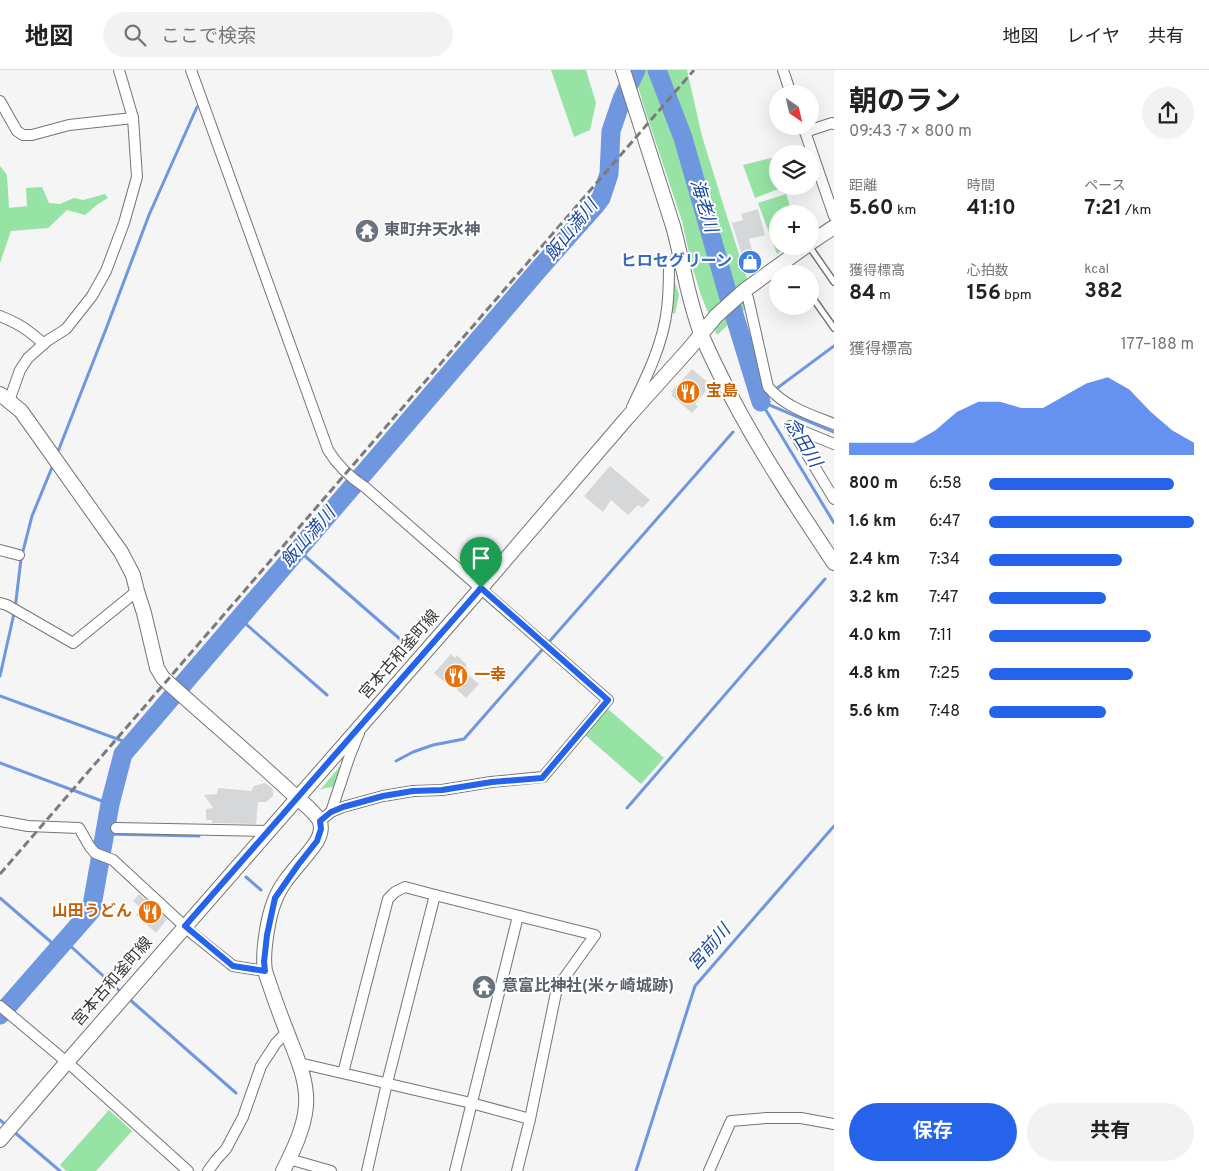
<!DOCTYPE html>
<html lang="ja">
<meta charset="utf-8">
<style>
body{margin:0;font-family:Overpass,"Noto Sans JP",sans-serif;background:#f2f2f2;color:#222;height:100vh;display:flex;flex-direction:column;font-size:19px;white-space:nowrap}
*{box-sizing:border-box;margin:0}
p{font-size:16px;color:#767676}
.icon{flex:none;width:28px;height:28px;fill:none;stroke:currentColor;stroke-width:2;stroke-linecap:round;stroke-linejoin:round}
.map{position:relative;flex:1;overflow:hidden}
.drawer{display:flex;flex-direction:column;background:#fff;width:375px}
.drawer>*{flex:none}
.needle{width:32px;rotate:146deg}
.controls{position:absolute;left:769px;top:15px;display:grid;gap:10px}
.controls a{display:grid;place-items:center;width:50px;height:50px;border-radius:50%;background:#fff;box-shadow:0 5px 20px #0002;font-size:25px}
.pin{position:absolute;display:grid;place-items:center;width:42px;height:42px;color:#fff;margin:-51px -21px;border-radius:50% 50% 50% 0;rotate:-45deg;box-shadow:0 0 5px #0007}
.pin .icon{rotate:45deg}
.round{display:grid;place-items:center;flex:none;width:52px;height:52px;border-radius:26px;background:#f2f2f2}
.head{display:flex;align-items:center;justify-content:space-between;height:85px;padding:0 15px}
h1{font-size:28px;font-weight:700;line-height:38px}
.stats{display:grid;grid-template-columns:repeat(3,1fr);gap:8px;height:85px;padding:5px 15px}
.stats div{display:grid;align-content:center}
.stats b{font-size:21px;font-weight:700}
.stats small{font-size:14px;font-weight:400}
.stats p{font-size:14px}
.chart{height:140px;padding:10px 15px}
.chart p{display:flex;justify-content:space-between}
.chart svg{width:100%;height:90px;margin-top:5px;fill:#2563eb;opacity:.7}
.button{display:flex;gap:10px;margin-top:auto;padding:10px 15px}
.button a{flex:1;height:58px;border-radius:30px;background:#2563eb;color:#fff;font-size:20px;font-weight:700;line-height:58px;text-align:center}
.button a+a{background:#f2f2f2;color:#222}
ul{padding:0 15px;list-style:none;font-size:16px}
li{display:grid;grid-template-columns:80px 60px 1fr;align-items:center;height:38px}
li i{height:12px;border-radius:6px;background:#2563eb}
header{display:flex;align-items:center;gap:30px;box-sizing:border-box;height:70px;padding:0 25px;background:#fff;border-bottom:1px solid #e0e0e0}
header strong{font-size:24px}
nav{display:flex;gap:28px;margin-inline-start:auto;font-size:18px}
.search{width:350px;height:45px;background:#f2f2f2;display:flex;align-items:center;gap:12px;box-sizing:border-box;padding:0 18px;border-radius:28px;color:#767676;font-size:19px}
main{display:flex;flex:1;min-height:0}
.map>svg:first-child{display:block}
.green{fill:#97e3a5}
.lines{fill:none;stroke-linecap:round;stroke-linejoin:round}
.stream{stroke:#6f97df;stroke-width:3}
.river{stroke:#6f97df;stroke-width:19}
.building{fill:#d6d7d8}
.lane-casing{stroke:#747576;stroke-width:8}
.street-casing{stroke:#747576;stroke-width:12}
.secondary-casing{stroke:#747576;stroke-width:16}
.lane{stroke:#fff;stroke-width:5}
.street{stroke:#fff;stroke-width:10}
.secondary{stroke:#fff;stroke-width:14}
.rail{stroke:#7b7b7c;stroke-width:3;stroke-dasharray:8 4;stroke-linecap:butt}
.route-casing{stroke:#fff;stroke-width:10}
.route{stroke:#2563eb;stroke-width:6}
.labels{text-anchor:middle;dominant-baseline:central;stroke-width:4;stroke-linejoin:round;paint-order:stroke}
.worship-label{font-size:16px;font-weight:bold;fill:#5b616d;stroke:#fff;text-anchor:start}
.shop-label{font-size:16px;font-weight:bold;fill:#366cbe;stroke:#fff;text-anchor:end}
.food-label{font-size:16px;font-weight:bold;fill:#c56008;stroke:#fff;text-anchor:start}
.street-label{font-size:16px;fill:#363637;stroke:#fff}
.water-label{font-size:18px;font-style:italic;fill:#1d4a9e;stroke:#fff}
</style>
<header>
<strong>地図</strong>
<div class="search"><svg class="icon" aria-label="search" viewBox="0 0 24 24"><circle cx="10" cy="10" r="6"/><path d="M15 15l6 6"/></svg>ここで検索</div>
<nav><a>地図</a><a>レイヤ</a><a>共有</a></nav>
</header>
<main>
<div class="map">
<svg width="834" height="1101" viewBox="0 0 834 1101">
<rect width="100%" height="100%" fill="#f5f5f6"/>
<g class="green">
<path d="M551 0H586L596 33 590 60 574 67Z"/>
<path d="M633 0H687L702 66 724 137 754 231 717 265 701 225 692 196 682 151 645 40Z"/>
<path d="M775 87 777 96 778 116 784 117 755 128 743 95Z"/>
<path d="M0 96 7 105 9 138 27 136 26 118 42 117 49 133 60 134 74 128 83 130 105 124 108 128 98 134 85 145 67 140 48 158 11 161 0 193Z"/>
<path d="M786 124 793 144H778V176H789L777 184 758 133Z"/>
<path d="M672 203 679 225 675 244 669 241Z"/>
<path d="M608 639 664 688 641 714 585 665Z"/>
<path d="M341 695 334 717 325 718 320 720Z"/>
<path d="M109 1040 132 1061 96 1101H66L60 1095Z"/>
</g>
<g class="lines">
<g class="stream">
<path d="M761 330 834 276"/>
<path d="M761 332 834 453"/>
<path d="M762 332 834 362"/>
<path d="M57 384 106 259 149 145 197 37"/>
<path d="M298 480 409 577"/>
<path d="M239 548 327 625"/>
<path d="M0 606 15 539 21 489 32 446 53 395"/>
<path d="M0 626 131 674"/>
<path d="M396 691 413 682 433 675 464 669 733 362"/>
<path d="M0 693 110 734"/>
<path d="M627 738 825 509"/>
<path d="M104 764 199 766"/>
<path d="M246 807 261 820"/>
<path d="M0 828 58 878"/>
<path d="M65 871 123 924"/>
<path d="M128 928 236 1023"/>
<path d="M0 1050 8 1057"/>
<path d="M13 1061 60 1101"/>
<path d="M636 1101 695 916 834 756"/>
</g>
<g class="river">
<path d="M657 0 683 68 726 218 761 332"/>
<path d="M0 945 91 841 110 734 123 684 539 199 595 136 601 128 609 104 611 61 622 29 636 0"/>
</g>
</g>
<g class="building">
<path d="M758 139 765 165 749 169 757 199 748 206 732 153 743 150 741 144Z"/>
<path d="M692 299 711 315 695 334 698 336 692 343 671 325 673 323 671 322Z"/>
<path d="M610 396 650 430 642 438 638 435 628 445 611 430 603 442 584 426Z"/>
<path d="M451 584 455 588 457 585 467 595 465 597 467 598 464 601 479 614 466 628 450 613 448 615 434 603Z"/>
<path d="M264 713 270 716 273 720V726L266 732H258L256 754 212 753V750H206V739L213 738 204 725 217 724 218 718 251 721 254 716Z"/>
<path d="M139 824 167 849 156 863 136 845 142 839 133 831Z"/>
<path d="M478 910 494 914 492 923 476 919Z"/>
</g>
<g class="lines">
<g class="lane-casing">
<g id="lane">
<path d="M809 176 834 212"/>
<path d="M787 192 795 204"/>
<path d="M810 224 834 258"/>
</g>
</g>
<g class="street-casing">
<g id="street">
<path d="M191 0 328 380C337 395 351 408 366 418L608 630 543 707 491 712 442 720 413 721 383 726 343 737 331 742 320 751"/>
<path d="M783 0 791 24"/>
<path d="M0 31 17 61 23 65H32L69 55 133 48"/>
<path d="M803 56 834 146"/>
<path d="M805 62 832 53 834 54"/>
<path d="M748 228 768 317C785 337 811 345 834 354"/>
<path d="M0 246C20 254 28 260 44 274"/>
<path d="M9 331 20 300 28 288 47 271 66 259 92 226 106 201 124 153 137 107 133 48 119 0"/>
<path d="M632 337C647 306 663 274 667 239 669 224 669 208 669 192"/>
<path d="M834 374 790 356 834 429"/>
<path d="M0 480 19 485"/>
<path d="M0 533 7 535 73 573 137 521"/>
<path d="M331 742 350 685 359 663"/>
<path d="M0 751 28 756 79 758 90 777 95 783 113 790 193 864 233 896 265 901"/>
<path d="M116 758 269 761"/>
<path d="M0 936 75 999 188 1101"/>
<path d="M299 993 471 1033 530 1049"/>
<path d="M343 1003 388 829 395 822 405 817 435 825"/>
<path d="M289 1089 331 1101"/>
<path d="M208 1101 216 1090 226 1079 243 1047 261 996 276 973 287 962"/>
<path d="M367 1101 387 1013 435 825 595 865 557 918 530 1049 517 1101"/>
<path d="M455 1101 518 846"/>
<path d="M709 1101 731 1051 766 1048H801L834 1054"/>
</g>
</g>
<g class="secondary-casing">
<g id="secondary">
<path d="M623 0 673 156C683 192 688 231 702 266 711 287 721 307 732 328 762 385 798 439 834 493"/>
<path d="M810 173 834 157"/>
<path d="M0 324 21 341 121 482 133 505 137 521 144 543 157 598 163 608C206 647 251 685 294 725 300 730 318 745 320 752 322 758 320 766 317 771 305 790 283 808 275 830 268 846 262 884 265 901 272 922 279 942 287 962 296 986 308 1010 306 1036 304 1059 293 1081 283 1101"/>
<path d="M0 1070 67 992 475 525 627 348 689 279 716 246 745 220 806 176"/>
</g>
</g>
<use href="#lane" class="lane"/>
<use href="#street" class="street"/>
<use href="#secondary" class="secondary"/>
<path class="rail" d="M0 804 694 0"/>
</g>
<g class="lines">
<g class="route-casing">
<path id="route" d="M481 518 608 630 542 708 492 712 442 720 413 721 383 726 343 737 331 742 320 751 321 759 317 771 298 795 275 828 267 865 264 892 265 901 233 896 185 856Z"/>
</g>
<use href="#route" class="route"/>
</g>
<defs>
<g id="temple-disc" transform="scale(1.25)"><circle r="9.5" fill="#6b7280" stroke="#fff"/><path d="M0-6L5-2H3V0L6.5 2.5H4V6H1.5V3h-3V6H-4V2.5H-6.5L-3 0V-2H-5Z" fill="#fff"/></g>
<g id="shop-disc" transform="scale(1.25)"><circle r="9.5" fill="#3f7fe0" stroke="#fff"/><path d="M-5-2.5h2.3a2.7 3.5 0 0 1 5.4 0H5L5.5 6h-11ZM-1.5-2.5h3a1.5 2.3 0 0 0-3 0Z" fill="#fff"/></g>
<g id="restaurant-disc" transform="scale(1.25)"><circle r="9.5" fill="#e8710a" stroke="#fff"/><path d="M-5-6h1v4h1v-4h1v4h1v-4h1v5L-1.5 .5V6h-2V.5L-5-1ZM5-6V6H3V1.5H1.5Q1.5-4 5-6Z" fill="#fff"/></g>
</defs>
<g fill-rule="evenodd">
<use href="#temple-disc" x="367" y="161"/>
<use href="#shop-disc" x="750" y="192"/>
<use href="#restaurant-disc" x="688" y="322"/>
<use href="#restaurant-disc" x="456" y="606"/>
<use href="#restaurant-disc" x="150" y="842"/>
<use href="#temple-disc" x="484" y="917"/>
</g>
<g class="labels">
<g class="worship-label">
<text x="384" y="161">東町弁天水神</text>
<text x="502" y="917">意富比神社(米ヶ崎城跡)</text>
</g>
<g class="shop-label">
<text x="732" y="192">ヒロセグリーン</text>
</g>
<g class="food-label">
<text x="706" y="322">宝島</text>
<text x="474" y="606">一幸</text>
<text x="132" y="842" text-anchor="end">山田うどん</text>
</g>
<g class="street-label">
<text transform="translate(400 585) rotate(-49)">宮本古和釜町線</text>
<text transform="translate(113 912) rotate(-49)">宮本古和釜町線</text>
</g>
<g class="water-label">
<text transform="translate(703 136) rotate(73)">海老川</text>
<text transform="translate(572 161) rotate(-51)">飯山満川</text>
<text transform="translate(802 373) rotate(59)">念田川</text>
<text transform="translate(309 468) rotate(-49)">飯山満川</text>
<text transform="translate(710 878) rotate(-49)">宮前川</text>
</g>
</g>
</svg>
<div class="controls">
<a><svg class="needle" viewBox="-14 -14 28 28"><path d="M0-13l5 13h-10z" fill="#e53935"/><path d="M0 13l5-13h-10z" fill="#767676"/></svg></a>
<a><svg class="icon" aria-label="layers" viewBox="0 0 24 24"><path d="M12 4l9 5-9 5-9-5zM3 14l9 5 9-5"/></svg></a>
<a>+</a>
<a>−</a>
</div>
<div class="pin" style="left:481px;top:518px;background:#1e9e55"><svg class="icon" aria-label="arrive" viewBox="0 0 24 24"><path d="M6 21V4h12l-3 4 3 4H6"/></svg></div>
</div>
<section class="drawer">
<div class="head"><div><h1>朝のラン</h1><p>09:43 · 7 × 800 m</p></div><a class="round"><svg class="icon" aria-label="share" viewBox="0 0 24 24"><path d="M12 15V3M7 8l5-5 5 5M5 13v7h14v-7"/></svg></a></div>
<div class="stats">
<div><p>距離</p><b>5.60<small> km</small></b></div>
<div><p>時間</p><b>41:10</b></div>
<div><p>ペース</p><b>7:21<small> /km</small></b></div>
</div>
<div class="stats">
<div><p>獲得標高</p><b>84<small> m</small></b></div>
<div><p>心拍数</p><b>156<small> bpm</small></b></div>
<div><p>kcal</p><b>382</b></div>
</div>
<div class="chart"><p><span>獲得標高</span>177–188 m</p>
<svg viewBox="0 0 160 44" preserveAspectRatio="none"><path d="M0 44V38L10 38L20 38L30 38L40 32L50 23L60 18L70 18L80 21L90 21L100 15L110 9L120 6L130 12L140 23L150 32L160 38V44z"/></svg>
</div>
<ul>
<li><b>800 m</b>6:58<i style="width:90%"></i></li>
<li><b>1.6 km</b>6:47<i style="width:100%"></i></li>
<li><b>2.4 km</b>7:34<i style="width:65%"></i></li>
<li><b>3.2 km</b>7:47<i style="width:57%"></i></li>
<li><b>4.0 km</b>7:11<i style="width:79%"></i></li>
<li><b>4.8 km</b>7:25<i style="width:70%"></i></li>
<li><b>5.6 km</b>7:48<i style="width:57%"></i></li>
</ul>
<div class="button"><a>保存</a><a>共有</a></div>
</section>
</main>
